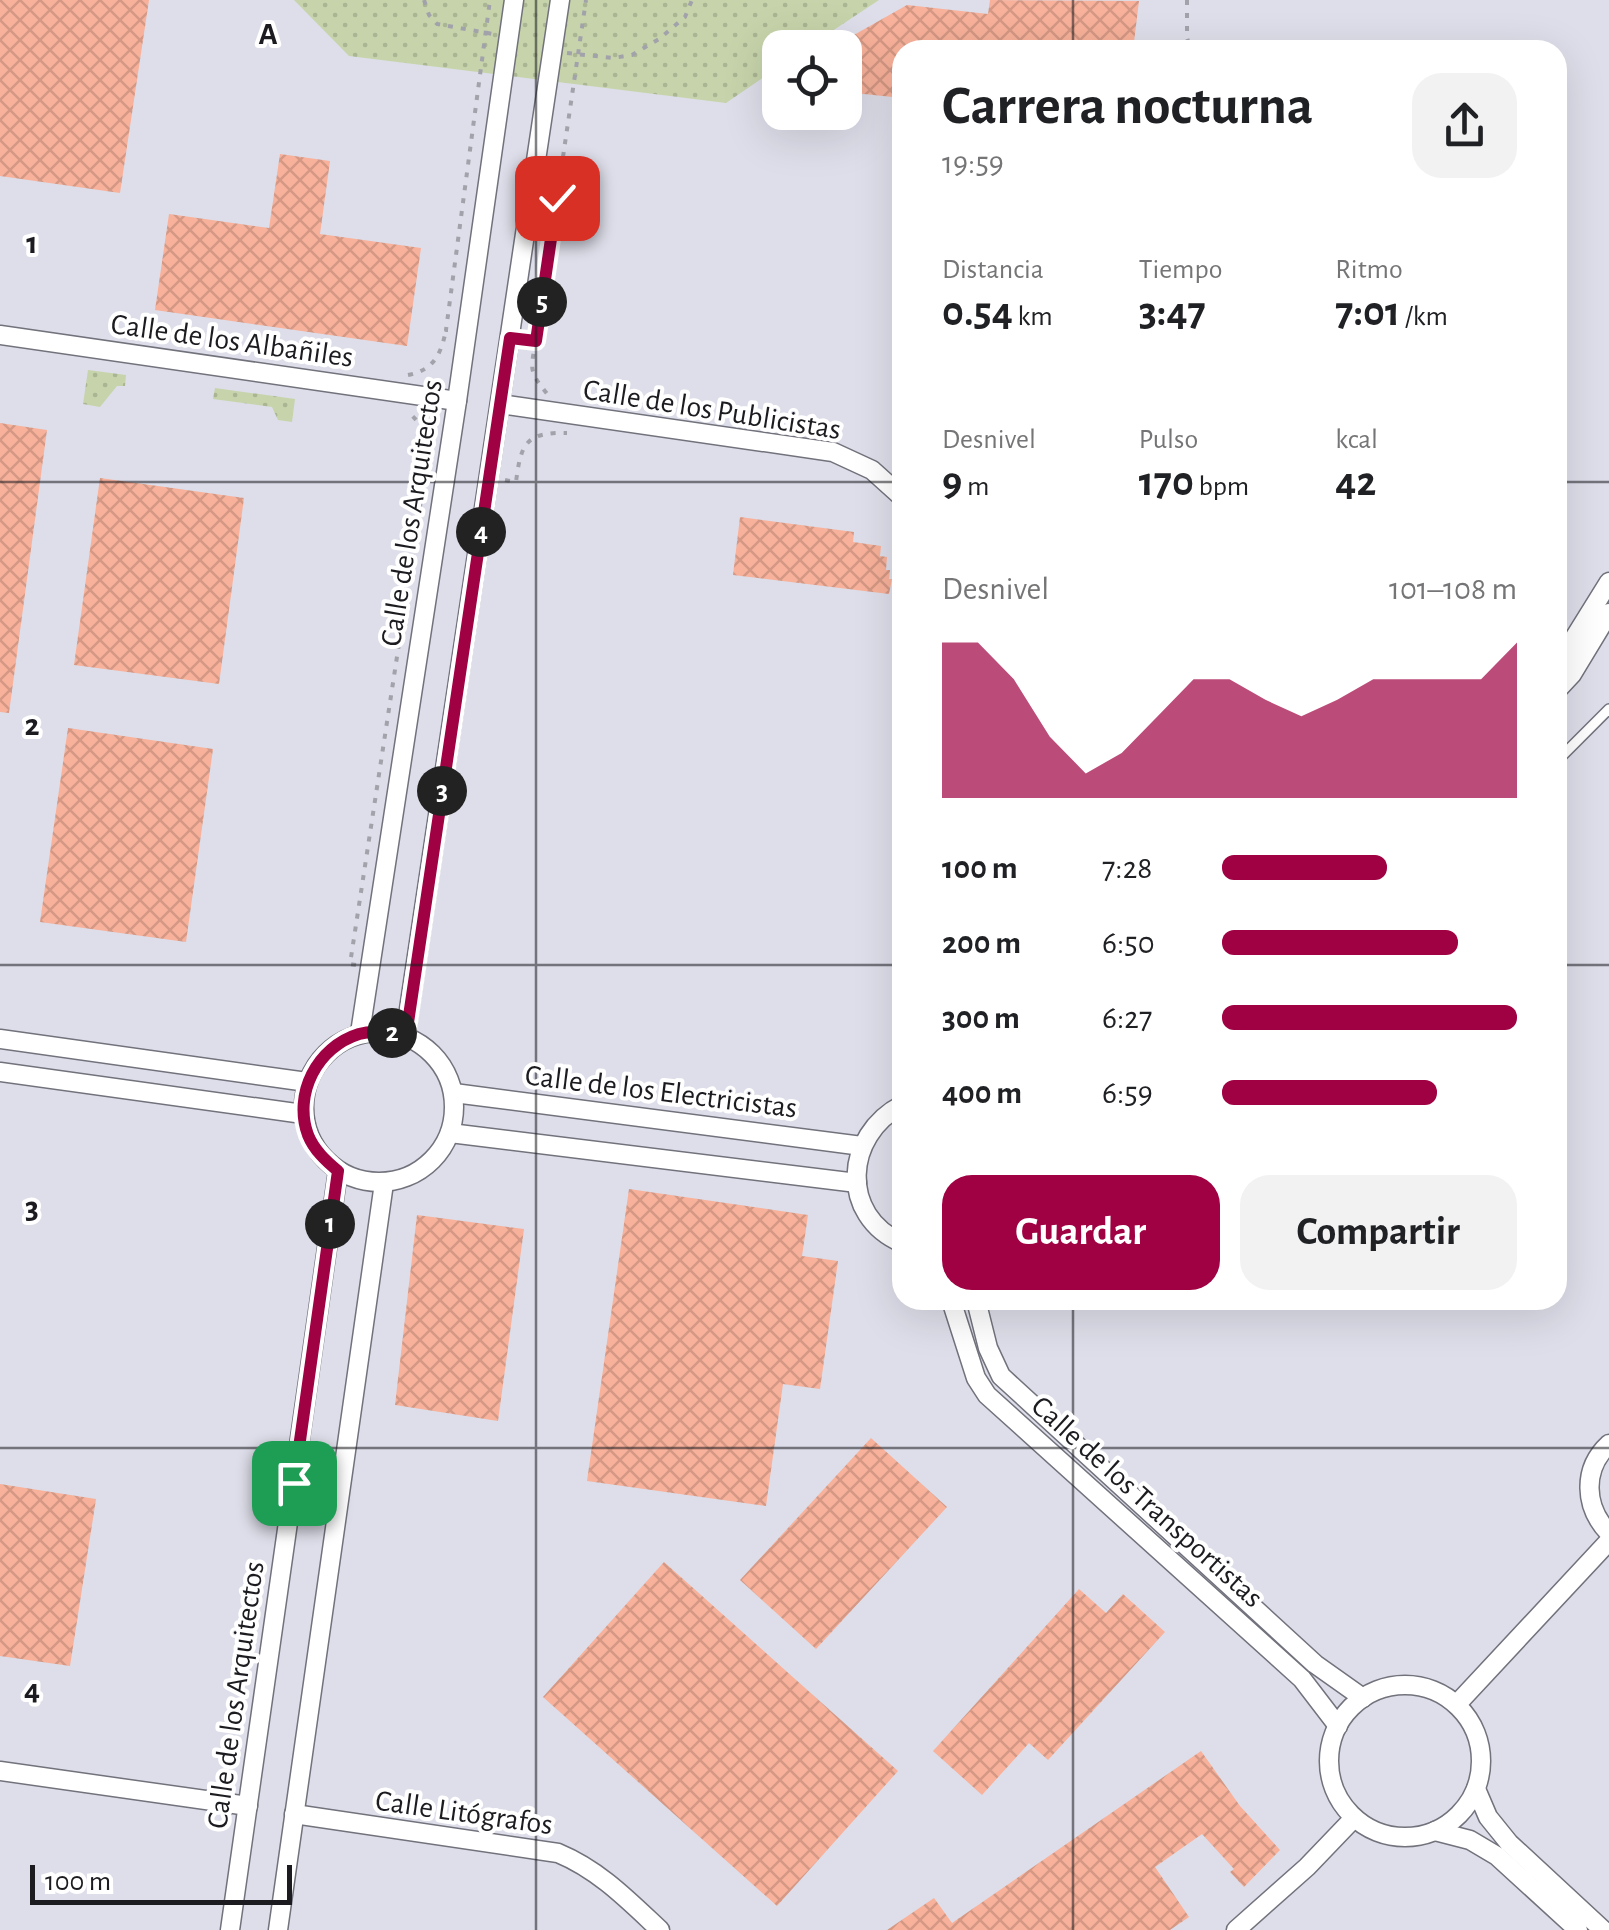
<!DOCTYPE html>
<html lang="es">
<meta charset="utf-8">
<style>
body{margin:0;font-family:"Alegreya Sans",sans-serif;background:#f2f2f2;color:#202124;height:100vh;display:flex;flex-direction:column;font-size:38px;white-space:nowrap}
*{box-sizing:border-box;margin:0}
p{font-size:32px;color:#757577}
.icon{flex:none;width:55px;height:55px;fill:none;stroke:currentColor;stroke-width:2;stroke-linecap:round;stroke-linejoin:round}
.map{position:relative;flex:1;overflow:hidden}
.details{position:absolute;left:892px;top:40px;width:675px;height:1270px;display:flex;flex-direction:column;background:#fff;border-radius:30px;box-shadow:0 10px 40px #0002}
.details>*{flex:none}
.tools{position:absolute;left:762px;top:30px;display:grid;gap:20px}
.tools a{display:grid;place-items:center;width:100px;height:100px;border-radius:20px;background:#fff;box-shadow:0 10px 40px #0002;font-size:50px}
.scale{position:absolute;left:30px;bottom:25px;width:262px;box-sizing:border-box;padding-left:10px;border:5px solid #1c1c20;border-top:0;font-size:28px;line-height:35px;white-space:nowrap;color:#1c1c20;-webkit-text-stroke:8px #fff;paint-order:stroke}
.pin{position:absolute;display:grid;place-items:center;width:85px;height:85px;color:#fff;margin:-42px;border-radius:20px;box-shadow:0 5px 15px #0006}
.km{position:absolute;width:50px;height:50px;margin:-25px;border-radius:50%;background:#222;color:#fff;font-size:28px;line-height:50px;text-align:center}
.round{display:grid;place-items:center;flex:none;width:105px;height:105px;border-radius:30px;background:#f2f2f2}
.overview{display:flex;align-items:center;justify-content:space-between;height:170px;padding:0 50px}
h1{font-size:55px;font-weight:600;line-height:75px}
.stats{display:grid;grid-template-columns:repeat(3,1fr);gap:15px;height:170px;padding:10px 50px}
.stats div{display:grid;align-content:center}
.stats b{font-size:42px;font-weight:600}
.stats small{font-size:28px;font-weight:400}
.stats p{font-size:28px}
.chart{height:280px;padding:20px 50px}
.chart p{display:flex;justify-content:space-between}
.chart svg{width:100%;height:180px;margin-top:10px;fill:#9f0142;opacity:.7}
.button{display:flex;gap:20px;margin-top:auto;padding:20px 50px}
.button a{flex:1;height:115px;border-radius:30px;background:#9f0142;color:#fff;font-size:40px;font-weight:600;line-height:115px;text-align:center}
.button a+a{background:#f2f2f2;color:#202124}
ul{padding:0 50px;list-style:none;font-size:32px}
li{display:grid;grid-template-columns:160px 120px 1fr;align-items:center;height:75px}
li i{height:25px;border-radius:12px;background:#9f0142}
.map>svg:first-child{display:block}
.grass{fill:url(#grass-dots)}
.building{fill:url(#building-cross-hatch)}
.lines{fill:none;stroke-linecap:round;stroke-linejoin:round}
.lane-casing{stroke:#71727c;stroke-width:12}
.street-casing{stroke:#71727c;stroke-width:21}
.path{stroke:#a2a2ab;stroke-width:4;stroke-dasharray:5 8;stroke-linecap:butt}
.lane{stroke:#fff;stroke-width:9}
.street{stroke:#fff;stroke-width:18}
.route-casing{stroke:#fff;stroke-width:20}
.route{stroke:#9f0142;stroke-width:12}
.grid{fill:none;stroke:#1c1c20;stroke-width:2.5;stroke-opacity:0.55}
.labels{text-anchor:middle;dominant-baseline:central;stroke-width:8;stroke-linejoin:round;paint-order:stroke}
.street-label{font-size:30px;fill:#1c1c20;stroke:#fff}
.grid-label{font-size:32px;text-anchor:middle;font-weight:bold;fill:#1c1c20;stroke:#fff;stroke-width:8;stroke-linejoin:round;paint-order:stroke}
</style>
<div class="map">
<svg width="1609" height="1930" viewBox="0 0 1609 1930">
<defs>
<pattern id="grass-dots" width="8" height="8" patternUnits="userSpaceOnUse" patternTransform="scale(2.5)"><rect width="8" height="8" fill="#c7d4ab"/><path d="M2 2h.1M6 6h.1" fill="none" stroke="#aab593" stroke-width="1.8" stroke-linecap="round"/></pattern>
<pattern id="building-cross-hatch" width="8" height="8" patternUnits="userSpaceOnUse" patternTransform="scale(2.5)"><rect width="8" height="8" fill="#f8b19a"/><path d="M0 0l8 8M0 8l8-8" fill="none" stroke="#d49884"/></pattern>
</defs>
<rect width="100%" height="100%" fill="#dddee9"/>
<g class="grass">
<path d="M294 0H879L808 47 780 48V66L726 103 349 56Z"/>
<path d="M88 370 126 375 125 386H117L100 407 83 404Z"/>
<path d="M215 388 295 399 292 422 278 420 272 407 213 399Z"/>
</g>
<g class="building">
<path d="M0 0H149L120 193 0 176Z"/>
<path d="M990 0 1139 1 1133 50H902V98L845 92V40L907 5 988 14Z"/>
<path d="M280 154 330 161 320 234 421 248 407 346 155 310 169 214 269 228Z"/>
<path d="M0 423 47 430 9 713 0 712Z"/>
<path d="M100 478 244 498 219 684 74 665Z"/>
<path d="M740 517 854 532 853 542 881 546 880 556 887 557 886 570H890L889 579H892L889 594 733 575Z"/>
<path d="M68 728 213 749 186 942 40 922Z"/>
<path d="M629 1189 808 1215 802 1256 838 1261 820 1389 783 1384 766 1506 587 1481Z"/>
<path d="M417 1215 524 1229 498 1421 395 1405Z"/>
<path d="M871 1438 947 1507 816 1649 740 1580Z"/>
<path d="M0 1484 96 1499 70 1666 0 1656Z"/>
<path d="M664 1562 898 1771 777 1906 543 1697Z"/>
<path d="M1079 1589 1106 1613 1123 1594 1165 1632 1048 1760 1029 1743 982 1795 933 1751Z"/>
<path d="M1201 1751 1240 1806 1280 1850 1244 1887 1230 1872 1234 1869 1202 1834 1155 1867 1189 1917 1170 1930H887L934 1898 952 1923Z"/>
</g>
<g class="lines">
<g class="lane-casing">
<path id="lane" d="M1558 760 1609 709"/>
</g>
<g class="street-casing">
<g id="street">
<path d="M0 335 457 401"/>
<path d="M500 404 833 452 872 470 902 497"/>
<path d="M1558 664 1609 582"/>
<path d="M1558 689 1572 674 1609 613"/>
<circle cx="379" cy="1107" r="75"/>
<path d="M360 1033 457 401 514 0"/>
<path d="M405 1036 560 0"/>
<path d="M0 1039 307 1082"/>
<path d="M0 1072 303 1114"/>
<path d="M454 1093 862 1146"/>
<path d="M902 1105C844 1135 839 1216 902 1243"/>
<path d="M450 1133 857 1183"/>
<path d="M951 1300 976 1378 987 1395 1302 1679 1338 1726"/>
<path d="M976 1300 988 1348 1001 1376 1315 1664 1363 1698"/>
<path d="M1609 1444C1582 1469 1584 1507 1609 1533"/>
<circle cx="1405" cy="1761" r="76"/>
<path d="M1457 1704 1609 1541"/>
<path d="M0 1771 248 1806"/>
<path d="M1476 1789 1488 1817 1509 1843 1603 1930"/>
<path d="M294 1814 558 1853C599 1870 628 1900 660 1930"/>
<path d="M1435 1831 1470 1840 1497 1856 1578 1930"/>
<path d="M230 1930 338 1171"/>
<path d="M278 1930 384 1183"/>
<path d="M1236 1930 1307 1867 1354 1818"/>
</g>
</g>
<g class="path">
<path d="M424 0 429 15 437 24 493 34"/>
<path d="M1187 0V38L1191 50"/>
<path d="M567 53 613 58 632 55 659 39 685 17 692 0"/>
<path d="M448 330H446L490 0"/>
<path d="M527 340 536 341 586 0"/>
<path d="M536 341C530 371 529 371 548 395"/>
<path d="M408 375C434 370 441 354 446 330"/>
<path d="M505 480 516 482C521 444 525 432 567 433"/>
<path d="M356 965 350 964 428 454C428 436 422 424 408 412"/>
</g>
<use href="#lane" class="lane"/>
<use href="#street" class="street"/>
</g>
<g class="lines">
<g class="route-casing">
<path id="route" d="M294 1483 338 1171C326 1161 314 1150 308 1135 293 1094 317 1047 359 1034 374 1030 390 1033 406 1036L510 338 536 341 557 198"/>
</g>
<use href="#route" class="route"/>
</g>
<path class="grid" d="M536 0V1930M1073 0V50M0 482H902M1558 482H1609M0 965H902M1558 965H1609M1073 1300V1930M0 1448H1609"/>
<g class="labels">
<g class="street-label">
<text transform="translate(232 341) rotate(8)">Calle de los Albañiles</text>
<text transform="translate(712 410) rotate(9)">Calle de los Publicistas</text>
<text transform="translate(412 513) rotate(-81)">Calle de los Arquitectos</text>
<text transform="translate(661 1092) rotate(7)">Calle de los Electricistas</text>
<text transform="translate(1147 1502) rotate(42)">Calle de los Transportistas</text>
<text transform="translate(236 1695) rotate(-82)">Calle de los Arquitectos</text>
<text transform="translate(464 1813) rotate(8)">Calle Litógrafos</text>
</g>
</g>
<g class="grid-label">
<text x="268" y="44">A</text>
<text x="32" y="253">1</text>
<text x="32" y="735">2</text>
<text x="32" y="1218">3</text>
<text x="32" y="1700">4</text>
</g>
</svg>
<div class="tools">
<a><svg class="icon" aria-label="locate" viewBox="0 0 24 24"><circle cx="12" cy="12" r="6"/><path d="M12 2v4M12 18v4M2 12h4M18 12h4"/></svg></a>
</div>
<div class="scale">100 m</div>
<div class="pin" style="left:294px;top:1483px;background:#1e9e55"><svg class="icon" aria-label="arrive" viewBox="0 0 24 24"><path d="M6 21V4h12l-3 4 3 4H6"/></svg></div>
<div class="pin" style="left:557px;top:198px;background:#d93025"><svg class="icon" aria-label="check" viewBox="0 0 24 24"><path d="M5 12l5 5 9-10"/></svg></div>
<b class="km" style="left:330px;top:1224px">1</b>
<b class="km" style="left:392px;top:1033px">2</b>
<b class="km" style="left:442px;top:791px">3</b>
<b class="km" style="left:481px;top:532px">4</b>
<b class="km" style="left:542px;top:302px">5</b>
<section class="details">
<div class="overview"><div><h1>Carrera nocturna</h1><p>19:59</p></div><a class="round"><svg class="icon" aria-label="share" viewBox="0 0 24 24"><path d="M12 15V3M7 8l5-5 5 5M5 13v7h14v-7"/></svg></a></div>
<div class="stats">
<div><p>Distancia</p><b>0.54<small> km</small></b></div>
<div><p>Tiempo</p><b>3:47</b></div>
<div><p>Ritmo</p><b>7:01<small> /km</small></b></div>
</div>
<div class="stats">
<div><p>Desnivel</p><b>9<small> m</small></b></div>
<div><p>Pulso</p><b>170<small> bpm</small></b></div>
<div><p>kcal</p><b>42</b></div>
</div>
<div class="chart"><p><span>Desnivel</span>101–108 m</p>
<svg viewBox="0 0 160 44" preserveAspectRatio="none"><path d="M0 44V6L10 6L20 15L30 29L40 38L50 33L60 24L70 15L80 15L90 20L100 24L110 20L120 15L130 15L140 15L150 15L160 6V44z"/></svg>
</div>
<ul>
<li><b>100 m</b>7:28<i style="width:56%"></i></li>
<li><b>200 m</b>6:50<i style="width:80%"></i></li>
<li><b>300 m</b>6:27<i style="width:100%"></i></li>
<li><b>400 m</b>6:59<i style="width:73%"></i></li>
</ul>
<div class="button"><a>Guardar</a><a>Compartir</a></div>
</section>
</div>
